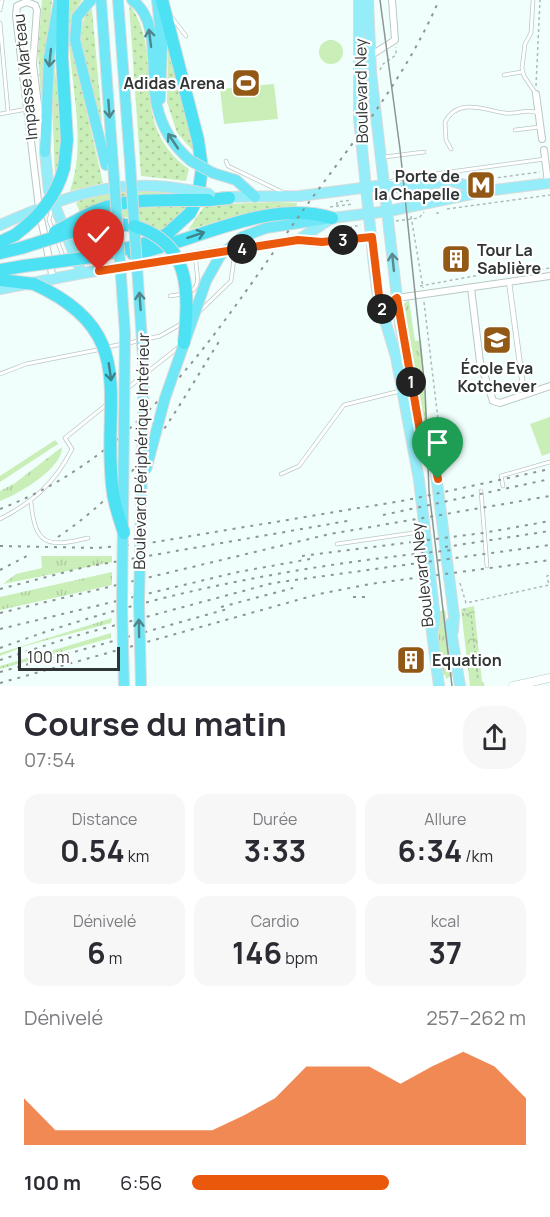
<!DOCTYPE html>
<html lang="fr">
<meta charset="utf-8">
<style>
body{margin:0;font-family:Manrope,sans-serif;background:#f7f7f7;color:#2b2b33;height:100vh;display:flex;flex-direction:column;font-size:22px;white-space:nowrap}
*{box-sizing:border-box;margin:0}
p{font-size:20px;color:#7c7c81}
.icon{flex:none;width:33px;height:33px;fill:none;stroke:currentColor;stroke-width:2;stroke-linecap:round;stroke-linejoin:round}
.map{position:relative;height:686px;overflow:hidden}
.drawer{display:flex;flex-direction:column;background:#fff;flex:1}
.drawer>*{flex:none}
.scale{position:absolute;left:18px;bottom:15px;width:102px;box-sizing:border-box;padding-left:6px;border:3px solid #303635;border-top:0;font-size:16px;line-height:21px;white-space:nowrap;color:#303635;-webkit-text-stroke:4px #fff;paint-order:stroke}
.pin{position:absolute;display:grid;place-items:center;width:51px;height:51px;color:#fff;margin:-62px -26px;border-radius:50% 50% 50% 0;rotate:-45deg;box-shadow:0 0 6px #0007}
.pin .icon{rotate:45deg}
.km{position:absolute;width:30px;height:30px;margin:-15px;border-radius:50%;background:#222;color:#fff;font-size:16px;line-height:30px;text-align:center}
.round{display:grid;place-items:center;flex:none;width:63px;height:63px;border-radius:24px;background:#f7f7f7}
.overview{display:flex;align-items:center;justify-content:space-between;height:102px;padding:0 24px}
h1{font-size:33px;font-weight:700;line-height:45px}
.metrics{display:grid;grid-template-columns:repeat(3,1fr);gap:9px;height:102px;padding:6px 24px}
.metrics div{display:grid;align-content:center;border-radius:15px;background:#f7f7f7;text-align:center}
.metrics b{font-size:30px;font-weight:700}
.metrics small{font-size:16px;font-weight:400}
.metrics p{font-size:16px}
.chart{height:168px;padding:12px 24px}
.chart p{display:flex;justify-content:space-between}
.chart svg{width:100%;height:108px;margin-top:6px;fill:#ea580c;opacity:.7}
ul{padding:0 24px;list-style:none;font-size:20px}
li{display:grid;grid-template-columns:96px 72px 1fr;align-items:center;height:45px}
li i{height:15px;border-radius:8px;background:#ea580c}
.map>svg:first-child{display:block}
.grass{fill:url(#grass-tufts)}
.park{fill:url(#park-crowns)}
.garden{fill:url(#garden-dots)}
.pitch{fill:#caeeb8}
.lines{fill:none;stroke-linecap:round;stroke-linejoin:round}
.service-casing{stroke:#bac8c5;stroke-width:4.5}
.pedestrian-casing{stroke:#bac8c5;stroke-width:6}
.minor-casing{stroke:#bac8c5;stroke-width:8}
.tertiary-casing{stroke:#bac8c5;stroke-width:9}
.primary-casing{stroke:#dadbdb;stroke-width:12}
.trunk-casing{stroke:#dadbdb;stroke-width:12}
.motorway-casing{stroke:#dadbdb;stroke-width:14}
.path{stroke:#afbab8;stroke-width:1.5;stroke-dasharray:3 3;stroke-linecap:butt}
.service{stroke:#fff;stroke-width:3}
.pedestrian{stroke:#fff;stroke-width:4.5}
.minor{stroke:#fff;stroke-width:6}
.tertiary{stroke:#fff;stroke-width:8}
.primary{stroke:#94edf8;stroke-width:10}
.trunk{stroke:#70e7f6;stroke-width:10}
.motorway{stroke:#4de1f4;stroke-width:12}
.tram{stroke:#8c9593;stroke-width:1.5}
.rail{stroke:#8c9593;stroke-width:2;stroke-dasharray:3 6;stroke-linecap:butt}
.primary-bridge-casing{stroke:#dadbdb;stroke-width:12;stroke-linecap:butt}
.trunk-bridge-casing{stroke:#dadbdb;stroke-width:12;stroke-linecap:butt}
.motorway-bridge-casing{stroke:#dadbdb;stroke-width:14;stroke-linecap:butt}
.primary-bridge{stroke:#94edf8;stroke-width:10}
.trunk-bridge{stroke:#70e7f6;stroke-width:10}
.motorway-bridge{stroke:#4de1f4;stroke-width:12}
.oneway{stroke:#4d868c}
.oneway2{stroke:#3d838b}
.oneway3{stroke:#5d888d}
.route-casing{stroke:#fff;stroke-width:12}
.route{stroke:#ea580c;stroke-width:8}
.labels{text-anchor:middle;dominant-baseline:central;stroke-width:4.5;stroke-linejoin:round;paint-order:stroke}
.street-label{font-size:16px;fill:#303635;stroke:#fff}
.poi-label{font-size:16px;font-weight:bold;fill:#303635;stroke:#fff;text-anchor:end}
</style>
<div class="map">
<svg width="550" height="686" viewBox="0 0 550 686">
<defs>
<pattern id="grass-tufts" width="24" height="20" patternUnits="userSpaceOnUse" patternTransform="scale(1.5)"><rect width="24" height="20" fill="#caeeb8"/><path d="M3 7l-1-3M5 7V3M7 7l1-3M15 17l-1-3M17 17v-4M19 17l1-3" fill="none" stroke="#aecd9f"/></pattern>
<pattern id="park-crowns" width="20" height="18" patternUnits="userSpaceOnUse" patternTransform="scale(1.5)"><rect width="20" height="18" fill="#caeeb8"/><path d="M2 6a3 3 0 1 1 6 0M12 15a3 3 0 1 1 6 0" fill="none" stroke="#aecd9f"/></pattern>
<pattern id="garden-dots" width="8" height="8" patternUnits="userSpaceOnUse" patternTransform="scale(1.5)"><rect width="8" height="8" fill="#caeeb8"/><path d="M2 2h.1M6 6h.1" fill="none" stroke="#aecd9f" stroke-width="1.8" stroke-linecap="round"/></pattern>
</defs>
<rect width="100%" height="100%" fill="#f1fffc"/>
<g class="grass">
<circle cx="331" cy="52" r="12"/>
<path d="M409 300 415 341 421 340 429 441 425 433 402 305Z"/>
<path d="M55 440 58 444 0 482V476Z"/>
<path d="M62 447C63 468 19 494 0 501V491L15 483Z"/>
<path d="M41 556H112V562L3 584 16 574 42 568Z"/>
<path d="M112 572V585L0 610V597Z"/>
<path d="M445 610 455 674 446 679 445 675H442L436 612Z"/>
<path d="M112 618 111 623 25 646 0 656V653Z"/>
<path d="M111 633V638L0 669V666Z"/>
</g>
<path class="park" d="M474 606 482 681 485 686H470L461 609Z"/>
<g class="garden">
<path d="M42 0H52L41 99 38 53Z"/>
<path d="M70 0H82L74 12 70 39 103 183 70 191C91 133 62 63 70 0Z"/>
<path d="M129 4C168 55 124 122 189 169L186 181 141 176Z"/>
<path d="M92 9 102 121 98 119C92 95 67 25 92 9Z"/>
<path d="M168 44 196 154 177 133 167 102Z"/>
<path d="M54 63C59 102 68 141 55 179L52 98Z"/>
<path d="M141 187 187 195 106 201 80 212 76 203 85 197Z"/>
<path d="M275 202 297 203 296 211 219 221 188 230 205 205Z"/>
<path d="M187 206 162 231 130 217 94 218 125 208Z"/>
</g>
<g class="pitch">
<path d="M274 84 278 119 224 124 220 89Z"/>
<path d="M550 417V453L542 456 530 424Z"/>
</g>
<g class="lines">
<g class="service-casing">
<g id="service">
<path d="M533 0 531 33 525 44 522 68 524 76 536 94"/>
<path d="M0 10 2 0"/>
<path d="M173 19 186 36"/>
<path d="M0 23 8 112"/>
<path d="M504 75 522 72"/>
<path d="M0 114 27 109"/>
<path d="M515 130 539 127"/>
<path d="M451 149 446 140 445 122C458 97 484 110 505 113 517 115 526 108 538 113"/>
<path d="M384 157 424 152"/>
<path d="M226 161 228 166 282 192"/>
<path d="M390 182 399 179 545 159"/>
<path d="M52 208 49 220 53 231"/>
<path d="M57 240 64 259"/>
<path d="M190 292C203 285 195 271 196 258"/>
<path d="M170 296 183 294"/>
<path d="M199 312 231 281 235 251"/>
<path d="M129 343 160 336 181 324"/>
<path d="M108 347 122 344"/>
<path d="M146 373 179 347"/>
<path d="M0 374 26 364 102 349"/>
<path d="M128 388 141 377"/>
<path d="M281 474 299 466 344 405 400 391"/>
<path d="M503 486 501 476 550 462"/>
<path d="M481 491 487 566"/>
<path d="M31 502C35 545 47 548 88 538"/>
<path d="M0 519C33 502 55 483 72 449L65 438 106 405"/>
<path d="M337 544 420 532"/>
</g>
</g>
<g class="pedestrian-casing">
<path id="pedestrian" d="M509 282 524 394"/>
</g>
<g class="minor-casing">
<g id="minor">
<path d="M370 56 395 40 392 0"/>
<path d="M536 94 542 139"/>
<path d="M42 137 33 64 37 10 35 5 26 2 17 6 16 16 39 208 53 279"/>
<path d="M544 150 548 183"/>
<path d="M471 288 480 362 493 401 500 403 550 386"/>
<path d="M382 309 397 298 550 276"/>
</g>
</g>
<g class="tertiary-casing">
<path id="tertiary" d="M513 686 550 678"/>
</g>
<g class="primary-casing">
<g id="primary">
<path d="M359 0V119L374 266 378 297 396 357 419 480 435 618 433 630"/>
<path d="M368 0 371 72 400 324 420 431 434 458 454 616 453 631"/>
<path d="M45 152 49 191 79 266"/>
<path d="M223 197 300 196 385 185 400 188 451 181 486 191"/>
<path d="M0 225C63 197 118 176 188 190"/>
<path d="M298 240 332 218 389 211 486 191 550 183"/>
<path d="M0 289 83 273 298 240 322 242 372 237"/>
<path d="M450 624 460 686"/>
<path d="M431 625 439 686"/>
</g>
</g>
<g class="trunk-casing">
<g id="trunk">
<path d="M91 0 77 17 75 40 106 165"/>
<path d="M101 0 113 164"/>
<path d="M118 0 130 162"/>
<path d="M132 0C162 21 149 74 157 106 162 128 173 146 191 161"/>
<path d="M157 0 162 45 160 99"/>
<path d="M45 152 49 57 59 0"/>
<path d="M213 173 236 180 255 197"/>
<path d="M242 237 266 228 332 218"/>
</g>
</g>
<g class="motorway-casing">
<g id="motorway">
<path d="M63 0 62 58 67 140 64 168"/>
<path d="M208 200 229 198"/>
<path d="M83 217C115 199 149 200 186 200"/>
<path d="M87 227 111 223 134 226"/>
<path d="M0 242 15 235"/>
<path d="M0 253 21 248"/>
<path d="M133 254C195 242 268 198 332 218"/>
<path d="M99 256 146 243 167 234 190 213 198 197 202 168 198 140 162 0"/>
<path d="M0 270 24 266"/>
<path d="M0 280 34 284"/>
</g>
</g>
<g class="path">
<path d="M380 70 383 64 396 55V47"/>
<path d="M536 86 540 0"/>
<path d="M393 172 405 170 406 173"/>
<path d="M487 175 494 174"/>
<path d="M480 180 540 172"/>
<path d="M337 205V202L352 200"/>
<path d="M330 207 353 204"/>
<path d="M447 209 550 195"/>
<path d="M436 213H441"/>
<path d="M411 216 423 288"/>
<path d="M396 221 419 218 424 212"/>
<path d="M351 229V227L361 225"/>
<path d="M420 286 507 270V274L550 268"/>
<path d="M424 302 440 436 438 446"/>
<path d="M460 583 466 603 549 585 547 576 550 575"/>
<path d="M463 616 464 609 467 615H471L478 680"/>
</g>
<use href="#service" class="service"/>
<use href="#pedestrian" class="pedestrian"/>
<use href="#minor" class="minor"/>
<use href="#tertiary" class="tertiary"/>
<use href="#primary" class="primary"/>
<use href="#trunk" class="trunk"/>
<use href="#motorway" class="motorway"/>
<path class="tram" d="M380 0 400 149 425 389 429 491 452 686"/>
<g class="rail">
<path d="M0 509C146 453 217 330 304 209 353 142 406 77 439 0"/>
<path d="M383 515 550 479"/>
<path d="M58 537C140 481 169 421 220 340"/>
<path d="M0 546 97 548 149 543 407 500 550 469"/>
<path d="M445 547 550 531"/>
<path d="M302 556 483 533 550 521"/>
<path d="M0 570 27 556"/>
<path d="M0 589 85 567 353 520"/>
<path d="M353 597H366"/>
<path d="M221 607 293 588"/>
<path d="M0 613 330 534 550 496"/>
<path d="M0 629 238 572 310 559"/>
<path d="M0 648C145 594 300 565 453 550"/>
<path d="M49 659 231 608"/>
<path d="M0 660 75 636 273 583 550 545"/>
<path d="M0 672 54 657"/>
<path d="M0 683 319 594 370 584 550 560"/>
</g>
<g class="primary-bridge-casing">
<path id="primary-bridge" d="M188 190 210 194"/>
</g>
<g class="trunk-bridge-casing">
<g id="trunk-bridge">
<path d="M191 161 213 173"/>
<path d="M130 162 144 371 139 603 141 686"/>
<path d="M113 164 125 333 122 607 124 686"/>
<path d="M146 470 165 398 206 281 220 256 242 237"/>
</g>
</g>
<g class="motorway-bridge-casing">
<g id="motorway-bridge">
<path d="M186 200H208"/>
<path d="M134 226C192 243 189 294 184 343"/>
<path d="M55 232 83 217"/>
<path d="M15 235C39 217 56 197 64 168"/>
<path d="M21 248 87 227"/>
<path d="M24 266 99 256"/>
<path d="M34 284C143 333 100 401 113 493 115 507 120 520 124 533"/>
</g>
</g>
<use href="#primary-bridge" class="primary-bridge"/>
<use href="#trunk-bridge" class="trunk-bridge"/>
<use href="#motorway-bridge" class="motorway-bridge"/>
</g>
<defs><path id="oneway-shaft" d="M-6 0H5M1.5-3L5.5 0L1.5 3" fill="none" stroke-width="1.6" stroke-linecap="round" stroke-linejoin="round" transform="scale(1.5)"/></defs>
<g class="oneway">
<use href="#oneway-shaft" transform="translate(150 38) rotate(-97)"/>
<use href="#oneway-shaft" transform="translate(50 58) rotate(96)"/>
<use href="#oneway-shaft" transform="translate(109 109) rotate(86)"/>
<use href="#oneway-shaft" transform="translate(173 141) rotate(-124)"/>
<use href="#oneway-shaft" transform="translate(140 301) rotate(-94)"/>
<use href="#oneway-shaft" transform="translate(139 628) rotate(-91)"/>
</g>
<g class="oneway2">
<use href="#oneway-shaft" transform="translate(196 235) rotate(-18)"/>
<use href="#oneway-shaft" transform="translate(110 372) rotate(82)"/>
</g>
<use class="oneway3" href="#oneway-shaft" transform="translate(393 262) rotate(-96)"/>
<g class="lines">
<g class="route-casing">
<path id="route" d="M99 271 298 240 322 242 372 237 380 304 382 309 397 298 420 431 432 450 438 479"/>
</g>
<use href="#route" class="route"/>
</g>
<defs>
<g id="stadium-square" transform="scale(1.5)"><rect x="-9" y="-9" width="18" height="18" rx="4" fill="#925816" stroke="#fff"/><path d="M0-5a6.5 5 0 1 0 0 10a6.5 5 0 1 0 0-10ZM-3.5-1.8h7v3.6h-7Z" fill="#fff"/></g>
<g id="metro-square" transform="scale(1.5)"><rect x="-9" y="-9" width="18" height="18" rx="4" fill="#925816" stroke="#fff"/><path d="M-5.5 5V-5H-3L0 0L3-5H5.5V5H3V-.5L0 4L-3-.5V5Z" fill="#fff"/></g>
<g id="building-square" transform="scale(1.5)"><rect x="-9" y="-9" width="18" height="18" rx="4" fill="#925816" stroke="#fff"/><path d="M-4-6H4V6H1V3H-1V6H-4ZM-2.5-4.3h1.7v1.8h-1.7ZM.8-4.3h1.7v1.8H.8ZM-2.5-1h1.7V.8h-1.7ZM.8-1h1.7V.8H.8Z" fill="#fff"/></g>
<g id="school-square" transform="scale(1.5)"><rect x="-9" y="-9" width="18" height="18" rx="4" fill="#925816" stroke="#fff"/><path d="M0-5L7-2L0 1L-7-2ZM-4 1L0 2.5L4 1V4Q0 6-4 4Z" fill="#fff"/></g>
</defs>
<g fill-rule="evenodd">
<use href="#stadium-square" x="246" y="83"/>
<use href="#metro-square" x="481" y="185"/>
<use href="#building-square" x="456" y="259"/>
<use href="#school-square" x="497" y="340"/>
<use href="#building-square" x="411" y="660"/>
</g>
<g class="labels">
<g class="street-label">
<text transform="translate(25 77) rotate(-96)">Impasse Marteau</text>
<text transform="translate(361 91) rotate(-91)">Boulevard Ney</text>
<text transform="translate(141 451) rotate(-89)">Boulevard Périphérique Intérieur</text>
<text transform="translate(422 575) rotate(-96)">Boulevard Ney</text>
</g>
<g class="poi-label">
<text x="225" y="83">Adidas Arena</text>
<text x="460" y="176">Porte de<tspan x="460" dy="18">la Chapelle</tspan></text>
<text x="477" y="250" text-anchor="start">Tour La<tspan x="477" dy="18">Sablière</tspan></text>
<text x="497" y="368" text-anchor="middle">École Eva<tspan x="497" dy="18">Kotchever</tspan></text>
<text x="432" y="660" text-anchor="start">Equation</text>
</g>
</g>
</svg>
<div class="scale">100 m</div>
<div class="pin" style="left:438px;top:479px;background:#1e9e55"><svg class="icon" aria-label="arrive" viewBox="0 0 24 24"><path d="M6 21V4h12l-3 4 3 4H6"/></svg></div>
<div class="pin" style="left:99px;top:271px;background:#d93025"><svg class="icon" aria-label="check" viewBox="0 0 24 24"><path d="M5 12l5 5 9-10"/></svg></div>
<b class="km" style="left:411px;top:382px">1</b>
<b class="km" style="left:382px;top:309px">2</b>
<b class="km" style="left:343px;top:240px">3</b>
<b class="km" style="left:242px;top:249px">4</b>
</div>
<section class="drawer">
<div class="overview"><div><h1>Course du matin</h1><p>07:54</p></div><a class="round"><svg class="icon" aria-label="share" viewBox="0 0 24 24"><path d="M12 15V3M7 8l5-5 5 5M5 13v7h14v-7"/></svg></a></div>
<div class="metrics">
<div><p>Distance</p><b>0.54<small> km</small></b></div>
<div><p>Durée</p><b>3:33</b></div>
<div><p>Allure</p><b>6:34<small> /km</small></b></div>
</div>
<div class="metrics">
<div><p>Dénivelé</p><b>6<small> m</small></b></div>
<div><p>Cardio</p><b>146<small> bpm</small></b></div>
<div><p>kcal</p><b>37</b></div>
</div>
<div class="chart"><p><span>Dénivelé</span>257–262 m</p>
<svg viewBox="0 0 160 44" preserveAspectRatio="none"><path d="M0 44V25L10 38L20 38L30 38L40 38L50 38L60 38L70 32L80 25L90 12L100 12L110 12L120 19L130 12L140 6L150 12L160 25V44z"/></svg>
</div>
<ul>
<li><b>100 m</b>6:56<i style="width:59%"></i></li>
</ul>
</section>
